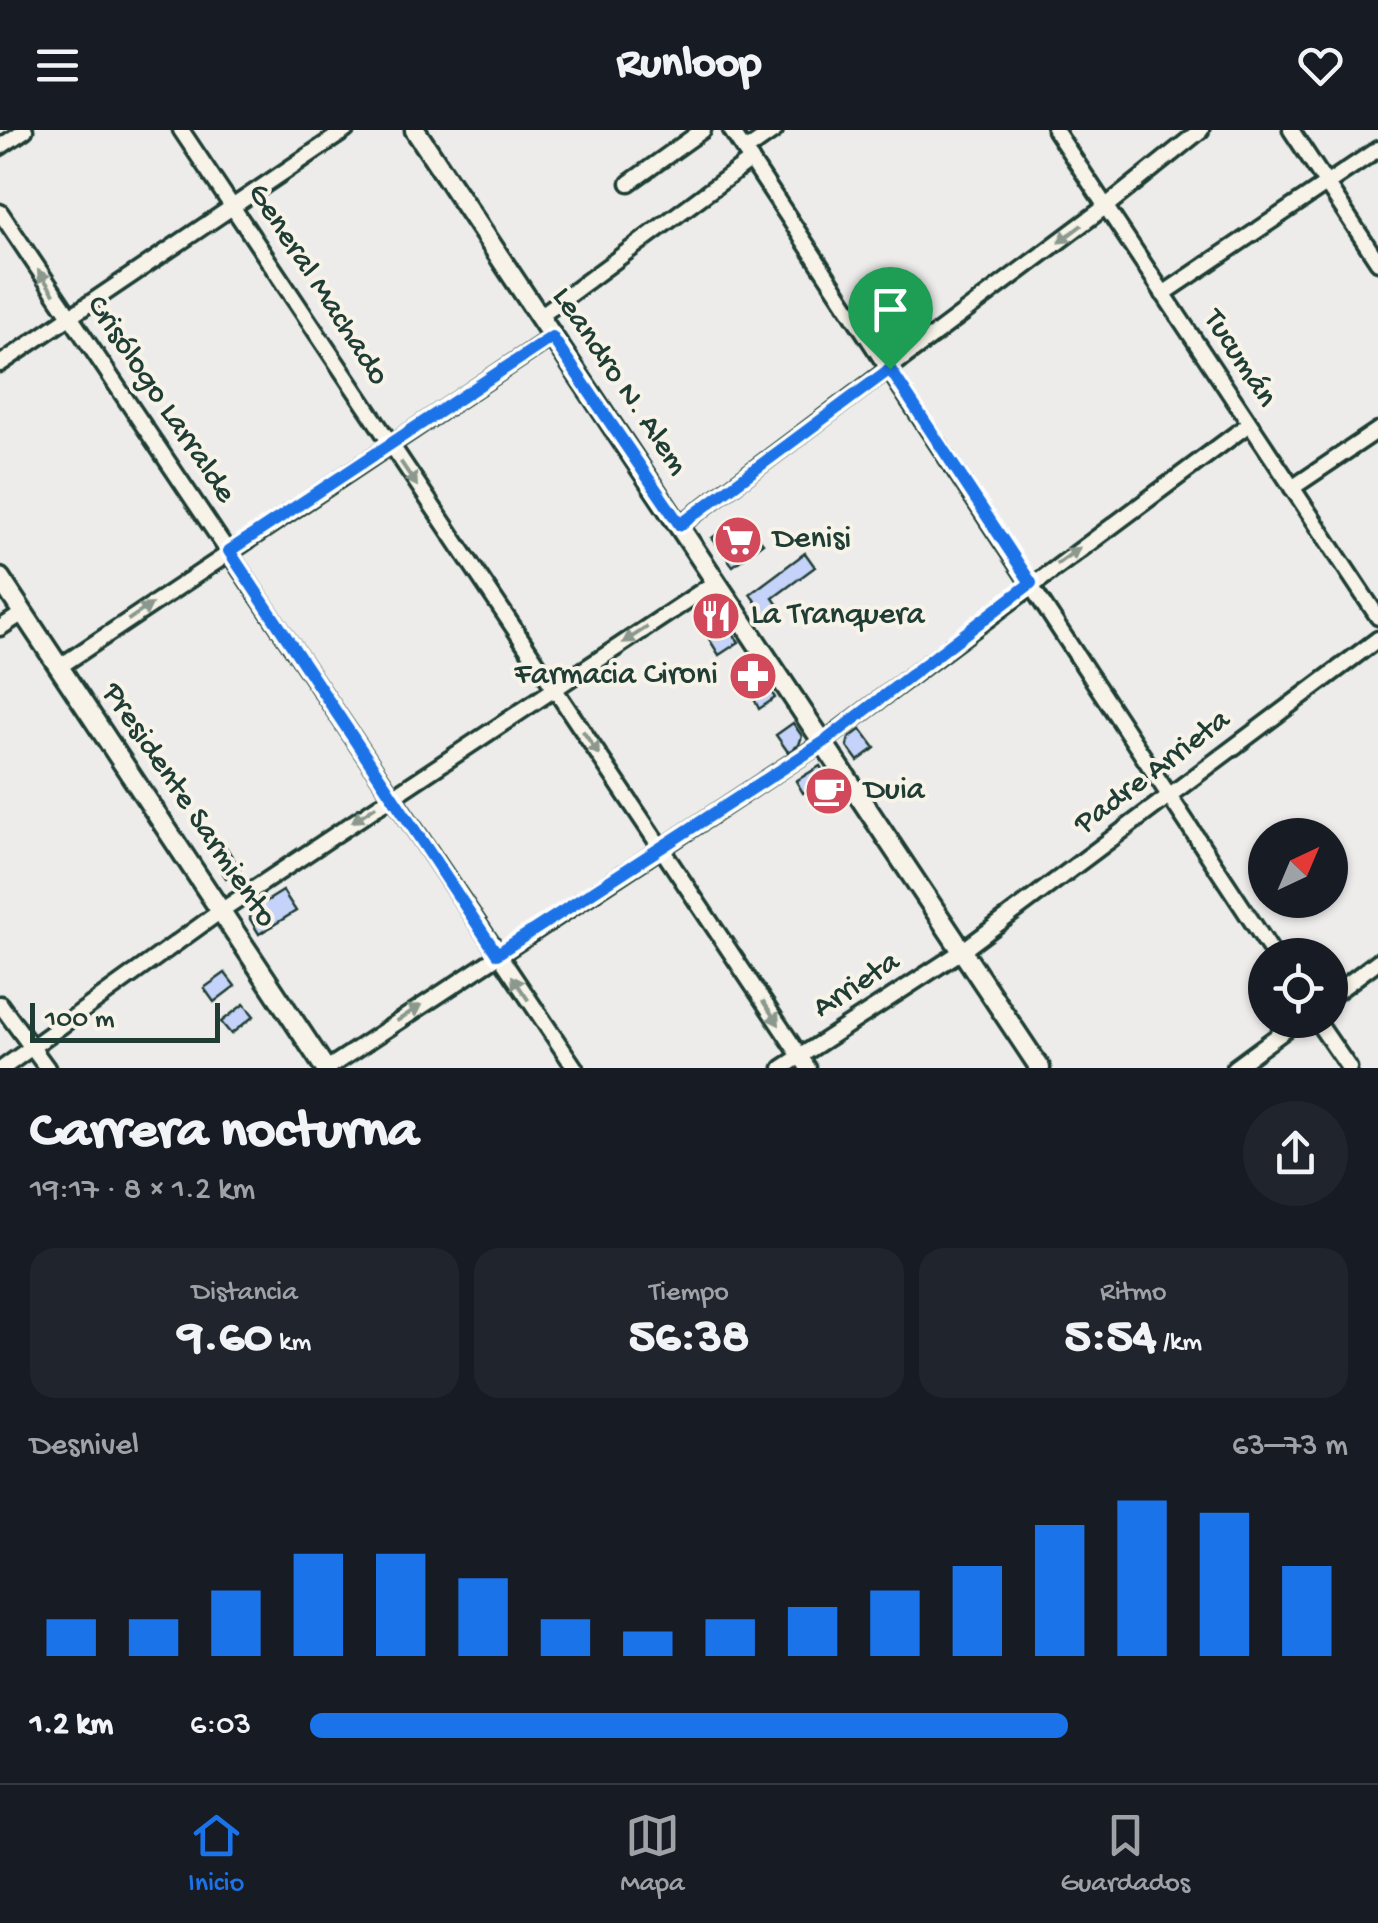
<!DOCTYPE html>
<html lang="es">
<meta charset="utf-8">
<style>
body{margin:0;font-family:"Gochi Hand",sans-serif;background:#20242c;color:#f1f3f6;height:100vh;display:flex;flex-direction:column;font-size:38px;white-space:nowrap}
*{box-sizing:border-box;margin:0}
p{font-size:32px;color:#9ea1a6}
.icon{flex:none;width:55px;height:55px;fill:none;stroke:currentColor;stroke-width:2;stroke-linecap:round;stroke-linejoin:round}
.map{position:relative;height:938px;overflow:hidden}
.side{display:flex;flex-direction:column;background:#171b24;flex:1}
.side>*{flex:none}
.needle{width:65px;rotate:44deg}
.fabs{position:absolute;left:1248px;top:688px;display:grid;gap:20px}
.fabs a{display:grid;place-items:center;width:100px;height:100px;border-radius:50%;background:#171b24;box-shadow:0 2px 8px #0004;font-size:50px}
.scale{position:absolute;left:30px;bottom:25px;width:190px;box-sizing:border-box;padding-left:10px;border:5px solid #1f3d34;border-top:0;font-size:28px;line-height:35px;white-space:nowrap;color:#1f3d34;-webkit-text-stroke:8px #f7f3e8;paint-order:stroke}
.pin{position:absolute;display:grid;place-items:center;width:85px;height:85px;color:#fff;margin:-102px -42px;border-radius:50% 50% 50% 0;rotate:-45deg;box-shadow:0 0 10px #0007}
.pin .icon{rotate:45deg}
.round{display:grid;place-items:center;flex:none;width:105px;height:105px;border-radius:52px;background:#20242c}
.summary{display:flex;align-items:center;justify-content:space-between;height:170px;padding:0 30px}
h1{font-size:55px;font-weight:700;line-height:75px}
.stats{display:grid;grid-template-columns:repeat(3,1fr);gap:15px;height:170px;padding:10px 30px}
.stats div{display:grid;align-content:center;border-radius:25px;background:#20242c;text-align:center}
.stats b{font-size:50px;font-weight:700}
.stats small{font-size:28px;font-weight:400}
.stats p{font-size:28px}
.chart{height:280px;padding:20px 30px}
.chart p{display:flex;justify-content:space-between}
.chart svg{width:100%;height:180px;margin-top:10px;stroke:#1a73e8;stroke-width:6}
ul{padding:0 30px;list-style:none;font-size:32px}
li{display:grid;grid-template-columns:160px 120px 1fr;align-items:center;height:75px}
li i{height:25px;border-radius:12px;background:#1a73e8}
header{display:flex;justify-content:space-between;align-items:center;height:130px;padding:0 30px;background:#171b24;font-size:45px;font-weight:700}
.tabs{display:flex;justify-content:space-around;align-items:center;height:140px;border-top:2px solid #363941;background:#171b24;font-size:28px;color:#9ea1a6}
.tabs a{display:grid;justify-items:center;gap:5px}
.tabs .active{color:#1a73e8}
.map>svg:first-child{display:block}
.building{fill:#c5d2f9;stroke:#1f3d34;stroke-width:2.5}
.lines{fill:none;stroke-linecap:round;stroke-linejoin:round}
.minor-casing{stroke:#1f3d34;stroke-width:21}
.tertiary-casing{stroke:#1f3d34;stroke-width:25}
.secondary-casing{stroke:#1f3d34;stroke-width:25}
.minor{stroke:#f7f3e8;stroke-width:14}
.tertiary{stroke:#f7f3e8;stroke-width:18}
.secondary{stroke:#f7f3e8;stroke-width:18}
.oneway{fill:#8b988e}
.route-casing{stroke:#fff;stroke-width:20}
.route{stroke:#1a73e8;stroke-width:12}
.labels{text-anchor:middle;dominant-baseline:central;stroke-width:8;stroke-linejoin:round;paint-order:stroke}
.street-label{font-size:32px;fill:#1f3d34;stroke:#f7f3e8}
.poi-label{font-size:32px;fill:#1f3d34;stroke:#f7f3e8;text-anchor:start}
</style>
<header><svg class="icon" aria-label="menu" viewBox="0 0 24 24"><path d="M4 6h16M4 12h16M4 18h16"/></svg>Runloop<svg class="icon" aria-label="heart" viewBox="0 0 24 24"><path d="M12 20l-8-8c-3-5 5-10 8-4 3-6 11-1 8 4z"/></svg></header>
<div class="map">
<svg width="1378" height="938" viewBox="0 0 1378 938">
<rect width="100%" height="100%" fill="#edeceb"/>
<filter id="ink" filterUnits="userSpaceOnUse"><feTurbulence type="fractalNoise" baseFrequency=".01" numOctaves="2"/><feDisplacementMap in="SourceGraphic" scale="20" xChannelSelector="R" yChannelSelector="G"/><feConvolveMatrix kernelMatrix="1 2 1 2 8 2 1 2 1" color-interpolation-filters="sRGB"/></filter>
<g filter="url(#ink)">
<g class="building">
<path d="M741 385 763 413 733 436 712 408Z"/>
<path d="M805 423 815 437 773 468 782 481 769 491 750 464Z"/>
<path d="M710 473 739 512 719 525 693 483Z"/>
<path d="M757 538 775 568 759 579 743 546Z"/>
<path d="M793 593 802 606 799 615 788 622 776 605Z"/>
<path d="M861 599 875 618 858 631 847 616 849 608Z"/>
<path d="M820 636 836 662 820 672 811 658 803 663 796 651Z"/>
<path d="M226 717 240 739 226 748 212 725Z"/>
<path d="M283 761 296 781 259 804 250 789 251 781Z"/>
<path d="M225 843 235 856 214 872 204 858Z"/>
<path d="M244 874 254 886 231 904 221 892Z"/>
</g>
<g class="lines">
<g class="minor-casing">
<g id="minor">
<path d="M181 0 808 938"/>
<path d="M731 0 1274 825"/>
<path d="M1055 0 1378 487"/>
<path d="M1291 0 1378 132"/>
<path d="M0 17 25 0"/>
<path d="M745 21 775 0"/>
<path d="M629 53 703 0"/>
<path d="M0 82 575 938"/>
<path d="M1163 164 1378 19"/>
<path d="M539 187 751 30"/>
<path d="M0 234 346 0"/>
<path d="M1292 358 1378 300"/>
<path d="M680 395 1105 77 1201 0"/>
<path d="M0 498 23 483"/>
<path d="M59 537 552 207"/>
<path d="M1330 867 1378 831"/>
<path d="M0 874 47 938"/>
<path d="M1316 890 1349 938"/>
<path d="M3 938 222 780 717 451"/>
<path d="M328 938 823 612 1249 294"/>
<path d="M782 938 962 821 1378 509"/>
<path d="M1234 938 1299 890"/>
</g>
</g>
<g class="tertiary-casing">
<path id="tertiary" d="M415 0 1040 938"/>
</g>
<g class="secondary-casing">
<path id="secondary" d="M0 448 325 938"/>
</g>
<use href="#minor" class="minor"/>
<use href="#tertiary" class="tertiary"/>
<use href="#secondary" class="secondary"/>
</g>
<defs><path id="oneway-solid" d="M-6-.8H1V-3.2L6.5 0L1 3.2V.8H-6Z" transform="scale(2.5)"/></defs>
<g class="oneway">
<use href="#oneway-solid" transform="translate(1070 104) rotate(143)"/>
<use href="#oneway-solid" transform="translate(46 152) rotate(-124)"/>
<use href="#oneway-solid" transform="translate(409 344) rotate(56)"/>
<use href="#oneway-solid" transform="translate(1068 426) rotate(-36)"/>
<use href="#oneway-solid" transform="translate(140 482) rotate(-34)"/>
<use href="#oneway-solid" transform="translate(635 505) rotate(147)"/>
<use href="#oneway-solid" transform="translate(591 613) rotate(56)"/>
<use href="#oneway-solid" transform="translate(364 684) rotate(146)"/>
<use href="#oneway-solid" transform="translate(520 858) rotate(-124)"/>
<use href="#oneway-solid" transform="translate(409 883) rotate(-34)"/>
<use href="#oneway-solid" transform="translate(771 883) rotate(56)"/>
</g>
</g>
<g class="lines" filter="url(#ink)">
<g class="route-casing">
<path id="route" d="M552 207 680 395 890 239 1031 453 824 612 497 824 229 421Z"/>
</g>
<use href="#route" class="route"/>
</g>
<defs>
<g id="supermarket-disc" transform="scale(2.5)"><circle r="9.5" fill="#d1495b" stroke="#f7f3e8"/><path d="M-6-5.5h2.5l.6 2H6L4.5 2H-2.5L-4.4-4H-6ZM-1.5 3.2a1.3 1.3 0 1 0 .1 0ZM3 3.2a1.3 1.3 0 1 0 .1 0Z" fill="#fff"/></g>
<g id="restaurant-disc" transform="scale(2.5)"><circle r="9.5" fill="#d1495b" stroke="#f7f3e8"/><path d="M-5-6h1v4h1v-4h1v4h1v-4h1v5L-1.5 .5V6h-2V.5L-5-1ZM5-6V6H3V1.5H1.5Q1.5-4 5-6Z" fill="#fff"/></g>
<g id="pharmacy-disc" transform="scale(2.5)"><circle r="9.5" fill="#d1495b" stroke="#f7f3e8"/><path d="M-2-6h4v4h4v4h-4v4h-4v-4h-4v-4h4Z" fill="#fff"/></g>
<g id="cafe-disc" transform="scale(2.5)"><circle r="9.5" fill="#d1495b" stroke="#f7f3e8"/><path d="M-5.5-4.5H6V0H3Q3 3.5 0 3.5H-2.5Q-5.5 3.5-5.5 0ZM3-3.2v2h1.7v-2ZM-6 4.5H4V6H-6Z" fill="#fff"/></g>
</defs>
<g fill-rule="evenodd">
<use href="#supermarket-disc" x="738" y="410"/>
<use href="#restaurant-disc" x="716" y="486"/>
<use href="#pharmacy-disc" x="753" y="546"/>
<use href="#cafe-disc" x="829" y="661"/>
</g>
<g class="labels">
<g class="street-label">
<text transform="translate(317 155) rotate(57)">General Machado</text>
<text transform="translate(1239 229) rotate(57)">Tucumán</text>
<text transform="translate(619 252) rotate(56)">Leandro N. Alem</text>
<text transform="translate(160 270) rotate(56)">Crisólogo Larralde</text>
<text transform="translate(1153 643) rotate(-37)">Padre Arrieta</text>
<text transform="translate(188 676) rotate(56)">Presidente Sarmiento</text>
<text transform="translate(857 856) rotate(-33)">Arrieta</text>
</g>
<g class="poi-label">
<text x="773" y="410">Denisi</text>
<text x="751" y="486">La Tranquera</text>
<text x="718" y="546" text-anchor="end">Farmacia Cironi</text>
<text x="864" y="661">Duia</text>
</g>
</g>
</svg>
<div class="fabs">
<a><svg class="needle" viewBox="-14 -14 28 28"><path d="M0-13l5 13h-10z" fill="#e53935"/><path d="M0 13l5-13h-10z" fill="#9ea1a6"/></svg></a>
<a><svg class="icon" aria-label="locate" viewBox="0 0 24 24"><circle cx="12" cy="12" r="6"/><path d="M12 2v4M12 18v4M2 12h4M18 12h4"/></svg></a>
</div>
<div class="scale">100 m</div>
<div class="pin" style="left:890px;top:239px;background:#1e9e55"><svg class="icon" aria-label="arrive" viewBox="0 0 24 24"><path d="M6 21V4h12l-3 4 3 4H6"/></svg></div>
</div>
<section class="side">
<div class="summary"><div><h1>Carrera nocturna</h1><p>19:17 · 8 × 1.2 km</p></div><a class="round"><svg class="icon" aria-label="share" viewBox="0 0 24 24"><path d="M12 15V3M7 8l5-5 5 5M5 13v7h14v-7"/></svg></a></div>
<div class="stats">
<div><p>Distancia</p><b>9.60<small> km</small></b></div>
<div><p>Tiempo</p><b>56:38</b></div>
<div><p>Ritmo</p><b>5:54<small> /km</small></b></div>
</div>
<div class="chart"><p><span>Desnivel</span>63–73 m</p>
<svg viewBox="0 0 160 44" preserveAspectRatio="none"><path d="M5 44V35M15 44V35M25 44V28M35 44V19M45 44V19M55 44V25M65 44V35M75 44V38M85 44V35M95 44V32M105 44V28M115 44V22M125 44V12M135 44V6M145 44V9M155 44V22"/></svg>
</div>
<ul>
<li><b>1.2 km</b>6:03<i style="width:73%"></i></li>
</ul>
</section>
<nav class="tabs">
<a class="active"><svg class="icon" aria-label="home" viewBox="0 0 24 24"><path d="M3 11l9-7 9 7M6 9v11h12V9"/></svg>Inicio</a>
<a><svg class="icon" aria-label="map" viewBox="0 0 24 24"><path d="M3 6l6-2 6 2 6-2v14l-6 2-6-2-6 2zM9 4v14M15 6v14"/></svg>Mapa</a>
<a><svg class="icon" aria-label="saved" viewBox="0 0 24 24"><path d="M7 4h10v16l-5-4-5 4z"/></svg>Guardados</a>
</nav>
